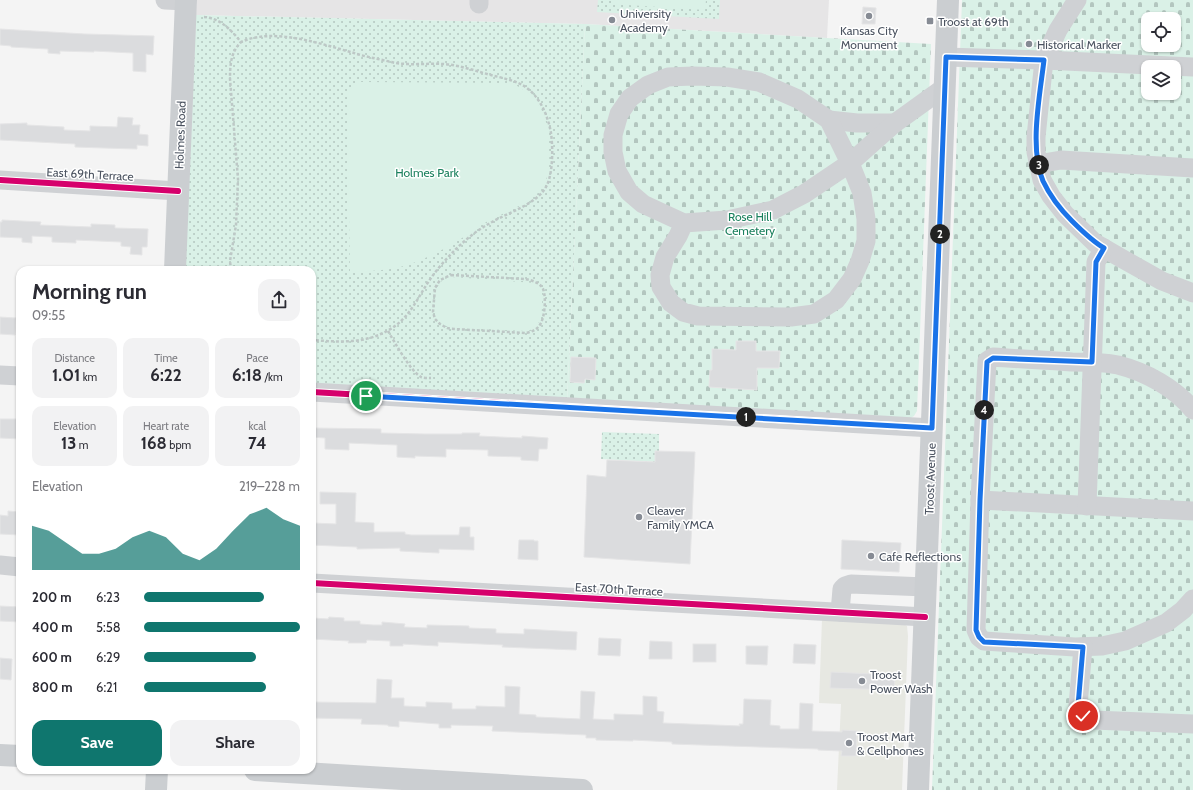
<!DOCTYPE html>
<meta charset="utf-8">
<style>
body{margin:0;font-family:Cabin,sans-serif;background:#f2f2f3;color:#2b2b33;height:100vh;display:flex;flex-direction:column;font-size:15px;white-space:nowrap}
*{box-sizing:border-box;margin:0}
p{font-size:13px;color:#7c7c81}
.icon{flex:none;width:22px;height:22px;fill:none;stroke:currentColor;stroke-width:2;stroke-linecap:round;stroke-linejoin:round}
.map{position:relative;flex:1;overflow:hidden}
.details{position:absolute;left:16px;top:266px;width:300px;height:508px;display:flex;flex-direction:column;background:#fff;border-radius:12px;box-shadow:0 1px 3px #0004}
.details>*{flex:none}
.controls{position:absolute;left:1141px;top:12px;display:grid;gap:8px}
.controls a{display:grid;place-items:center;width:40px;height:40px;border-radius:8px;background:#fff;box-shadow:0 1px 3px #0004;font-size:20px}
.pin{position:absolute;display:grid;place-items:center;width:34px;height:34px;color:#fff;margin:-17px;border:2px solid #fff;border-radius:50%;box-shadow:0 1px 4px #0007}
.km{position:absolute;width:20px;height:20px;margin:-10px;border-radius:50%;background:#222;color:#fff;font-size:11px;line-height:20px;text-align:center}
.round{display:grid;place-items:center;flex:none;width:42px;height:42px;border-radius:12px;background:#f2f2f3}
.head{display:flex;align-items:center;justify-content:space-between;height:68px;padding:0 16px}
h1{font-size:22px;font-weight:800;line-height:30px}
.metrics{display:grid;grid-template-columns:repeat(3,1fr);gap:6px;height:68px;padding:4px 16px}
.metrics div{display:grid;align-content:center;border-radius:10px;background:#f2f2f3;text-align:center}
.metrics b{font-size:17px;font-weight:800}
.metrics small{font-size:11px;font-weight:400}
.metrics p{font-size:11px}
.chart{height:112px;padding:8px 16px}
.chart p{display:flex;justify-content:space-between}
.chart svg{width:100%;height:72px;margin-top:4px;fill:#0f766e;opacity:.7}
.primary-button{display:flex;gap:8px;margin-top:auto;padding:8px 16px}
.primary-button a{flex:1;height:46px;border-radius:12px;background:#0f766e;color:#fff;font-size:16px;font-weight:800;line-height:46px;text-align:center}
.primary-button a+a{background:#f2f2f3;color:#2b2b33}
ul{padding:0 16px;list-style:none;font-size:13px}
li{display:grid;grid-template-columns:64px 48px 1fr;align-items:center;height:30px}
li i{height:10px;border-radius:5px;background:#0f766e}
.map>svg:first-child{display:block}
.commercial{fill:#e7e8e2}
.education{fill:#e6e5e6}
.cemetery{fill:url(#cemetery-stones);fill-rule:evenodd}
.park{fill:url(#park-dots)}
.pitch{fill:#daf1e7}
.building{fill:#dbdcde;stroke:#e5e5e6}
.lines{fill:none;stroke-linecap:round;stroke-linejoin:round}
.path{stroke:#bdc8c6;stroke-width:2.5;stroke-dasharray:3 2;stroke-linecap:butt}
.minor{stroke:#cfd1d4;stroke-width:19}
.major{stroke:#cbced1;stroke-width:22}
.cycleway-casing{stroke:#fff;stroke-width:8}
.cycleway{stroke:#d6006c;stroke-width:6}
.route-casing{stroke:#fff;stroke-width:8}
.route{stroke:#1a73e8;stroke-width:5}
.poi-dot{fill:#868b94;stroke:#fff;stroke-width:1.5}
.labels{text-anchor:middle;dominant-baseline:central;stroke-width:3;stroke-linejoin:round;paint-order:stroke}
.poi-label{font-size:12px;fill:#4b5360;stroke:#fff;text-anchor:start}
.street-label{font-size:12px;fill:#4b5360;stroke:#fff}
.park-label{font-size:12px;fill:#1c815e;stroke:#fff}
</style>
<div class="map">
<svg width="1193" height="790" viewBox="0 0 1193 790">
<defs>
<pattern id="cemetery-stones" width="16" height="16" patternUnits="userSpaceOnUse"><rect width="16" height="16" fill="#daf1e7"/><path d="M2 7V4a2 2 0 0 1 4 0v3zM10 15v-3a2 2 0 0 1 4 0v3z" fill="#b3c6bf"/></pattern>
<pattern id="park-dots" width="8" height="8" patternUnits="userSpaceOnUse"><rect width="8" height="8" fill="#daf1e7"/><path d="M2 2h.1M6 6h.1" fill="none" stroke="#b3c6bf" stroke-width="1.8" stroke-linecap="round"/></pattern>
</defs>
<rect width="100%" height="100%" fill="#f4f4f4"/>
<path class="commercial" d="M822 619 901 623 907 626 908 636 902 790H837L841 704 819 703Z"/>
<path class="education" d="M197 0H829L827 38 585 24 196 15Z"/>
<g class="cemetery">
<path d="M962 0H1193V790H932ZM1148 19H1174V45H1148ZM1148 67H1174V93H1148Z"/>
<path d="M585 24 931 44 917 411 914 416 909 419 567 401Z"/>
</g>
<g class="park">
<path d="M598 0H720L719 19 597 12Z"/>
<path d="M196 15 585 24 567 401 312 386V270H185Z"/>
<path d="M602 432 659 434V451H655V462L601 459Z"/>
</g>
<g class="pitch">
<path d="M612 0H706L705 10 612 4Z"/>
<path d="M361 82 511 83C534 93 546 109 548 134 549 151 552 173 542 188 531 204 504 212 488 221 477 227 468 235 457 241 438 253 417 263 396 268 381 271 365 271 350 272L347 92Z"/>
<path d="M451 277 534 283C536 284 539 286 541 289 543 294 542 300 542 305 542 318 539 330 525 331L450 327C435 324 434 314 435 300 436 288 438 280 451 277Z"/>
</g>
<g class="building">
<path d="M863 7 876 8 875 24H862Z"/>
<path d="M0 29 85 34 154 36 153 55 146 54V72L133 71V53L94 51V52L60 51V54L48 53V49L11 47V46L0 45Z"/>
<path d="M118 117 133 118 132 125H140L139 134 148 135V146L137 145V149L104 148 75 147V144L0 140V124L27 123V125L64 127V130L90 131V126L117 127Z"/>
<path d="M2 220 41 222 40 225 91 227V224L115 225V228L148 229 147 247H142V255L130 254 131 247 121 246V242L76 240V243L52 242V237L32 236V243L22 242V238L0 237V222H2Z"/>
<path d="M0 317 16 318 15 335 0 334Z"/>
<path d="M736 341H756V351H780L779 368H757V390L709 387 710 370H712V349L736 350Z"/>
<path d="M571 357 596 358 595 380 585 379 584 383 570 382Z"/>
<path d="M0 419H20V439L0 438Z"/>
<path d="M312 428 381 429V433L424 434H462V433H480L479 436 522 438V436L548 438 547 449H539L538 461 521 460V457L488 456V450L446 449V457L415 456V458L397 457V445L349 443V450L325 449V438L312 437Z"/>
<path d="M655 451 695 452 690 564 584 557 587 475 606 477 607 460 655 462Z"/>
<path d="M320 492 356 493 355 522 374 523V532H405V534L411 535H459L460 527H470V537H474V550L439 549V553L400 551V548L357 549V547L312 545V523L336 524V504H320Z"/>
<path d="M8 511 20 512V535L0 534V515L8 516Z"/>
<path d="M519 540H534V541H538V560L518 559Z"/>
<path d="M842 540 901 543 899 572 841 569Z"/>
<path d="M0 606 20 607V622L0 621Z"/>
<path d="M329 617 344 618V621H360V624L373 625H382V622L405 624 404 627 427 628V625L469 626V628L496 629V633L524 634V629L577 632 576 650 502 647 503 645 438 642V646L403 644V646H390V641L367 640 366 643H348L349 641 312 639V618L328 619Z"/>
<path d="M599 638 621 639 620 656 598 655Z"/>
<path d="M650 641 672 642V659H649Z"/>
<rect x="693" y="644" width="23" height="18"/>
<path d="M794 644 816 645 815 664 793 663Z"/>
<path d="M746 646H768L767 665 746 664Z"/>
<path d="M0 658 12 659 11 680 0 679Z"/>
<path d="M831 672 895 675 894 690 830 688Z"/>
<path d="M377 679 392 680 391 698H404V706L426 707V702L452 703V709H476V706L505 707V686L520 687 519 714 536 715V717L580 719 581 691 595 692 593 719 614 720V714L643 715V696L657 697V711L664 712 663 723 740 726 739 724H743L744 699 771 700 770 725 780 726V729H799L800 703 813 704 812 731 842 732V730L857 731 856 756H841L842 751 818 750V749L672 744V742L633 740V741L596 740V738H586V735L492 731 493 726 451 725V728H439V724L399 721V727L388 726V725L361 724 362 719 312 718V702L376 703Z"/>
</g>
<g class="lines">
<g class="path">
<path d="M204 17C220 18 231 30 241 42 274 27 321 44 354 53 366 57 379 59 391 62 408 66 426 63 443 64 460 65 475 71 491 75 502 78 514 80 524 86 540 96 548 116 551 133 553 148 553 172 547 185 538 204 509 212 492 222 479 229 467 238 456 249 447 258 438 268 431 278 417 298 410 319 387 331 364 344 338 342 312 340"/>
<path d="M231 270 230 261 236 225 238 179 230 79C230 64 231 52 241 42"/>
<path d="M451 275 525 279C531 280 538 282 542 287 547 294 545 320 539 326 536 330 531 332 526 333L454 329 447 328 440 324 435 319 433 312 435 288 440 280Z"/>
<path d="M388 331C394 341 411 372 421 377 424 378 428 378 431 378"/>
</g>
<g class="minor">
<path d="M165 0 186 1"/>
<path d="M1077 0 1058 30 1044 60 1036 137V152L1042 180 1051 196 1065 214 1095 243 1121 258 1162 281 1193 293"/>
<path d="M479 4V0"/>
<path d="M946 57 1044 60 1193 67"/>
<path d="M829 120 857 123H895"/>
<path d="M1038 164 1061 160 1193 168"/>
<path d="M0 180 178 191"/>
<path d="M684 223 678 236 665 257 660 275 661 287 671 303 683 312 698 316 791 317 814 314 836 300 852 279 860 261 866 241V219L862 193 850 163 829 120 798 99 759 82 727 77 693 76 668 77 648 85 630 98 619 114 613 135V152L617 171 629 192 643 204 684 223 727 220 773 210 804 194 850 163 895 123 945 87"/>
<path d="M0 375 20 376"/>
<path d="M312 392 932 428"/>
<path d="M1193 410C1175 388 1146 372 1118 365 1103 362 1087 362 1072 362 1046 360 1019 359 993 357L987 361 980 500 976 630 979 637 984 641 1075 647 1102 646 1125 641 1166 623 1183 610 1193 599"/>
<path d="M980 500 1193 511"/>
<path d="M1087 506 1096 262 1104 248"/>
<path d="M0 565 20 567"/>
<path d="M312 583 925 617"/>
<path d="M840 612 842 589 845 586 851 584 926 587"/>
<path d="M1083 647 1078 706 1083 715 1093 720 1193 724"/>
</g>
<g class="major">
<path d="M175 270 186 0"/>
<path d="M0 755 20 756"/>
<path d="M255 770 582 790"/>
<path d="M156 790 157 770"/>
<path d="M918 790 948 0"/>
</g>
<g class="cycleway-casing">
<g id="cycleway">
<path d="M0 180 178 191"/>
<path d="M312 392 932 428"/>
<path d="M312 583 925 617"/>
</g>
</g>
<use href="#cycleway" class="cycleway"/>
</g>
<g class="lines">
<g class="route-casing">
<path id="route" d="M366 396 932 428 946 57 1044 60C1040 95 1029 148 1043 181 1050 196 1060 209 1072 221 1082 231 1092 241 1104 248L1096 262 1092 362 993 358 987 362 980 500 976 630 979 637 984 642 1083 647 1078 706 1083 716"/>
</g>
<use href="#route" class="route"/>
</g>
<g class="poi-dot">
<circle cx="869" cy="16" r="4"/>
<circle cx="612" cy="20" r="4"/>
<rect x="926" y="17" width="8" height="8" rx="2"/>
<circle cx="1029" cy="44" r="4"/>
<circle cx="639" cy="517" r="4"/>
<circle cx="871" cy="556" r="4"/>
<circle cx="862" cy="681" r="4"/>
<circle cx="849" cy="743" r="4"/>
</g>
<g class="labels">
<g class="poi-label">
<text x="620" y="13">University<tspan x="620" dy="14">Academy</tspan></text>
<text x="938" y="21">Troost at 69th</text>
<text x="869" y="30" text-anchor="middle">Kansas City<tspan x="869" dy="14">Monument</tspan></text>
<text x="1037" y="44">Historical Marker</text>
<text x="647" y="510">Cleaver<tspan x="647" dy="14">Family YMCA</tspan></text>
<text x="879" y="556">Cafe Reflections</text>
<text x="870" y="674">Troost<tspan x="870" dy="14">Power Wash</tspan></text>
<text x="857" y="736">Troost Mart<tspan x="857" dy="14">&amp; Cellphones</tspan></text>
</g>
<g class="street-label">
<text transform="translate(180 135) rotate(-88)">Holmes Road</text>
<text transform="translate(90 174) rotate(3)">East 69th Terrace</text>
<text transform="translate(930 479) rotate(-88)">Troost Avenue</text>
<text transform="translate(619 589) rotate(3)">East 70th Terrace</text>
</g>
<g class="park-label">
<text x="427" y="172">Holmes Park</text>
<text x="750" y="216">Rose Hill<tspan x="750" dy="14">Cemetery</tspan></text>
</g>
</g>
</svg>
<div class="controls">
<a><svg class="icon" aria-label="locate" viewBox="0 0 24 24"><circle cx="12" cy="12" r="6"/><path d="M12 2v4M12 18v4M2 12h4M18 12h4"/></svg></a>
<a><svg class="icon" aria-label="layers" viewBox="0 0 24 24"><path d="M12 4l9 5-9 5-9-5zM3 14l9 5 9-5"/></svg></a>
</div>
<div class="pin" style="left:366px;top:396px;background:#1e9e55"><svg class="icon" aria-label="arrive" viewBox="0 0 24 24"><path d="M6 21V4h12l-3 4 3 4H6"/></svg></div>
<div class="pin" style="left:1083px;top:716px;background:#d93025"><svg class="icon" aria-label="check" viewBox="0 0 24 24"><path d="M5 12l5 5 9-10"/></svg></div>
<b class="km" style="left:746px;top:417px">1</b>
<b class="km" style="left:940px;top:234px">2</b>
<b class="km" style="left:1039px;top:165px">3</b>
<b class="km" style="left:984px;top:410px">4</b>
<section class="details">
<div class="head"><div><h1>Morning run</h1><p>09:55</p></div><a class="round"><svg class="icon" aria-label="share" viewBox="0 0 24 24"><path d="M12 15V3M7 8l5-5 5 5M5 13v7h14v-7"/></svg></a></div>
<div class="metrics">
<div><p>Distance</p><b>1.01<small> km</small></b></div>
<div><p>Time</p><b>6:22</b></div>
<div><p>Pace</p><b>6:18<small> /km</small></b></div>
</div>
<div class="metrics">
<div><p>Elevation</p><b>13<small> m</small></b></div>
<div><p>Heart rate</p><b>168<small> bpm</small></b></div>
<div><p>kcal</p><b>74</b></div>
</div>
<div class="chart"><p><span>Elevation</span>219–228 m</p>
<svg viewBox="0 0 160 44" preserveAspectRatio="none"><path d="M0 44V17L10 20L20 27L30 34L40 34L50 31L60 24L70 20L80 24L90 34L100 38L110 31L120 20L130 10L140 6L150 13L160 17V44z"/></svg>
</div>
<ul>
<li><b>200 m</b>6:23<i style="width:77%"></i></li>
<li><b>400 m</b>5:58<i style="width:100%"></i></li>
<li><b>600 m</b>6:29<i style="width:72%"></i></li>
<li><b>800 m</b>6:21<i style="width:78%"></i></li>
</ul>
<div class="primary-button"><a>Save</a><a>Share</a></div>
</section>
</div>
